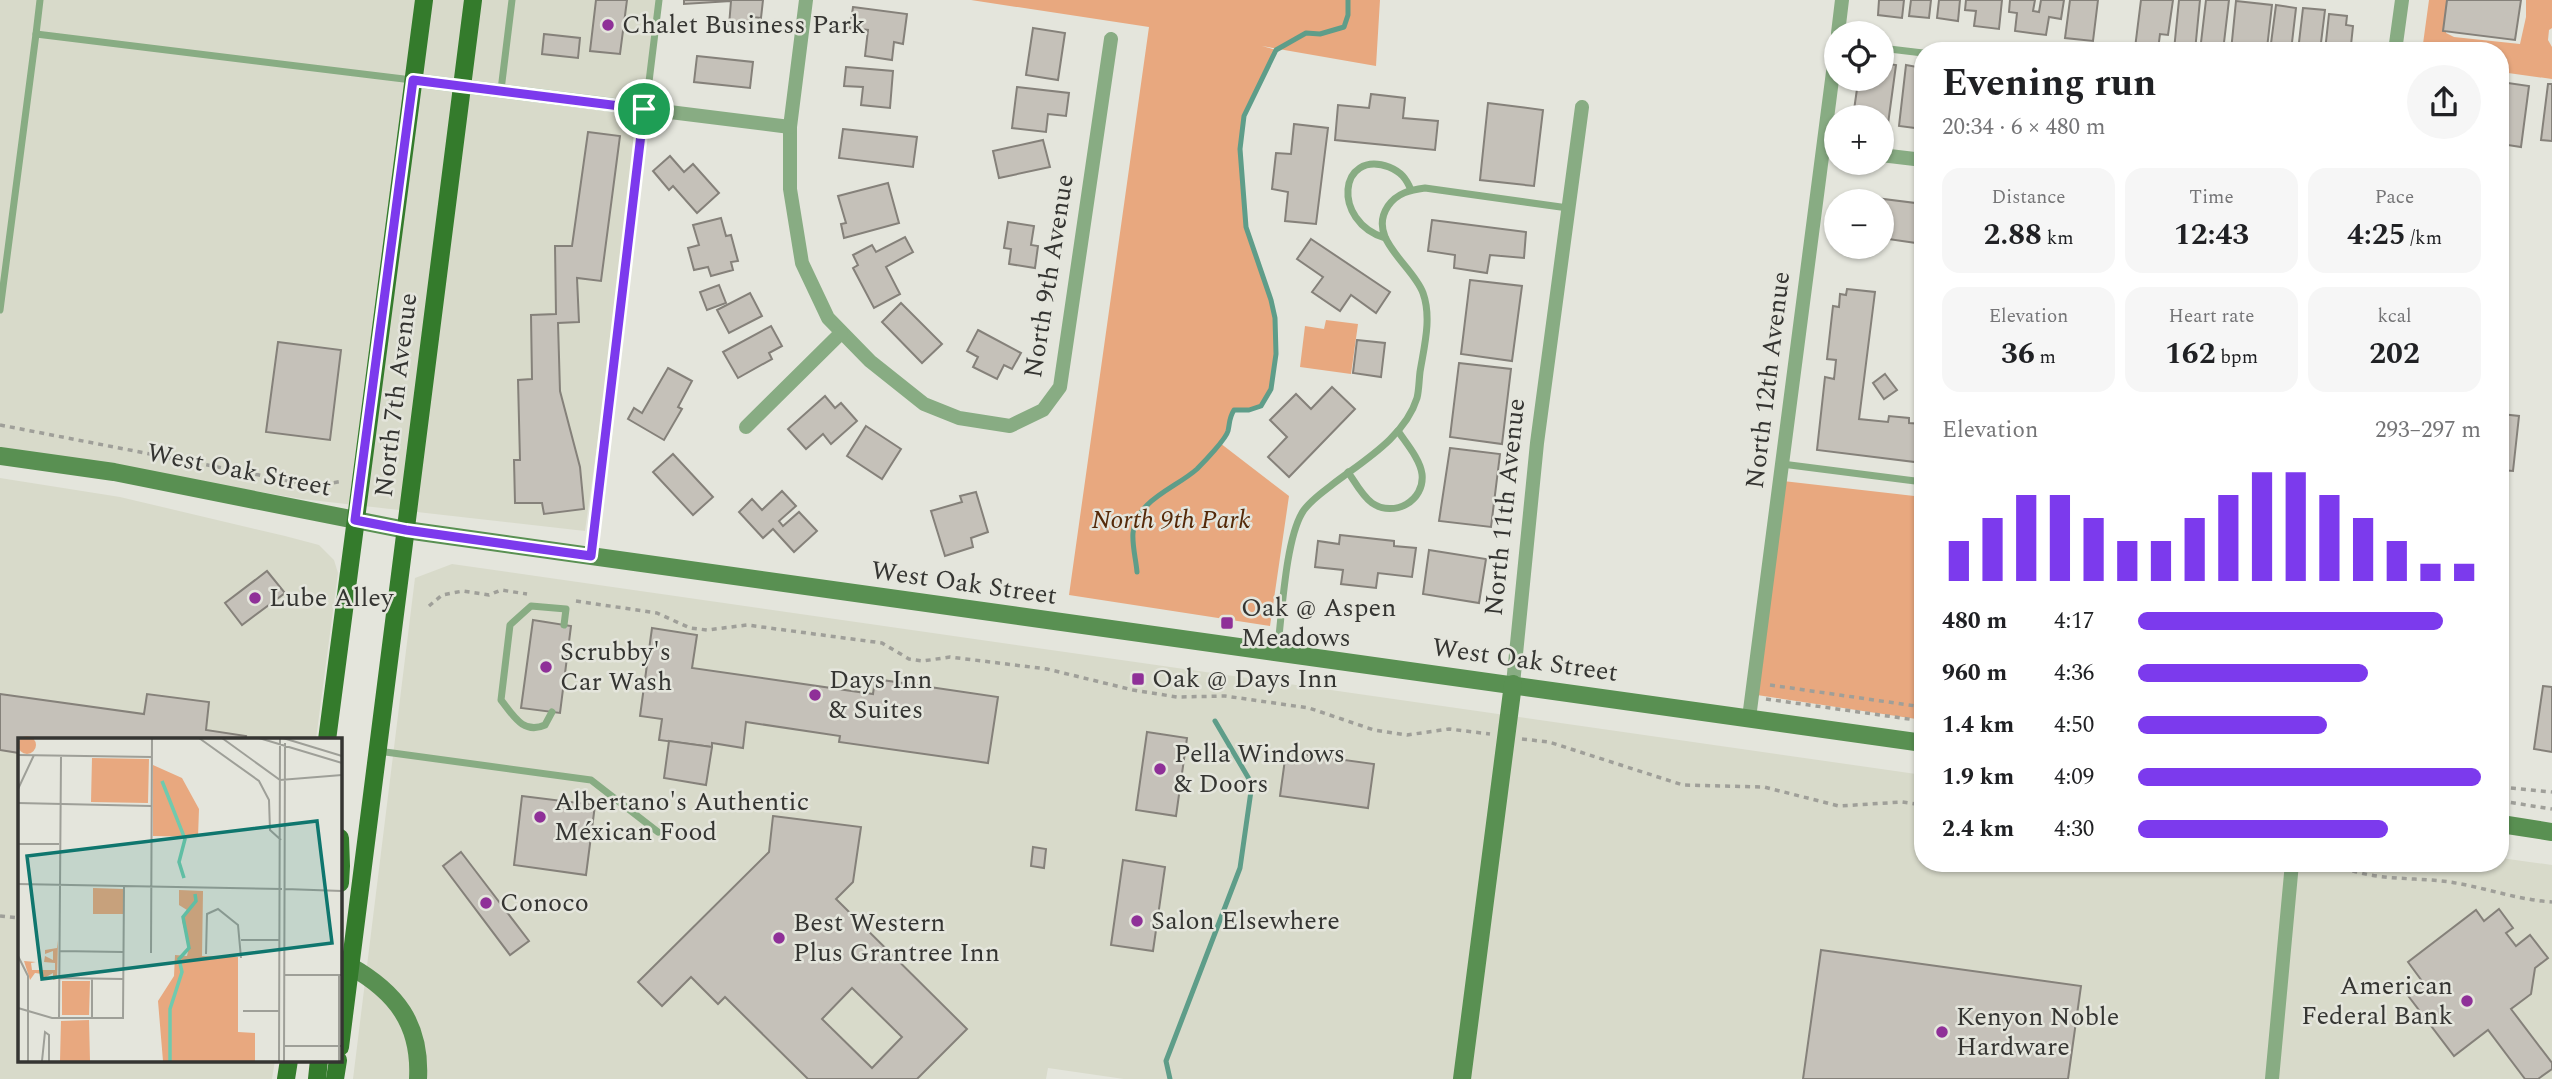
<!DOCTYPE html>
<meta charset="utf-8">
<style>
body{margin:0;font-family:Spectral,serif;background:#f6f6f6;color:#202124;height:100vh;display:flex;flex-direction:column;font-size:26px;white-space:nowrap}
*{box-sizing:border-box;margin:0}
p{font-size:23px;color:#757577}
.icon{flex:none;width:38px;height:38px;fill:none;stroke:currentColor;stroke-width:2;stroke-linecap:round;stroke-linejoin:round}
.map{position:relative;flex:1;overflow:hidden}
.sheet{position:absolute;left:1914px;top:42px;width:595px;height:830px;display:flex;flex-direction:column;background:#fff;border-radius:28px;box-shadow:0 2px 5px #0004}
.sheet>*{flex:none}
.tools{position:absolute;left:1824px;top:21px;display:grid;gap:14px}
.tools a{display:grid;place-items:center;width:70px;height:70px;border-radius:50%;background:#fff;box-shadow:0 2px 5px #0004;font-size:35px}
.pin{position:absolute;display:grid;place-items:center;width:60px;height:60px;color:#fff;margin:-30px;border:4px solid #fff;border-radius:50%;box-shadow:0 2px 7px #0007}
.round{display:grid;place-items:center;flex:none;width:74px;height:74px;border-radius:37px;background:#f6f6f6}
.summary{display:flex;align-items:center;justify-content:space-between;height:119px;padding:0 28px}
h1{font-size:38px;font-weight:700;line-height:52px}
.metrics{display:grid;grid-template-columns:repeat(3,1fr);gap:10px;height:119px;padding:7px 28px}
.metrics div{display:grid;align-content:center;border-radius:18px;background:#f6f6f6;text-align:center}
.metrics b{font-size:30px;font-weight:700}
.metrics small{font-size:19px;font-weight:400}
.metrics p{font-size:19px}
.chart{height:196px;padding:14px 28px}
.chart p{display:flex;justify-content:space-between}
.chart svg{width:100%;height:126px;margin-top:7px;stroke:#7c3aed;stroke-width:6}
ul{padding:0 28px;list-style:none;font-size:23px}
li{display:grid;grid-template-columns:112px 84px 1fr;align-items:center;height:52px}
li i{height:18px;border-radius:9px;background:#7c3aed}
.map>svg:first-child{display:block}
.built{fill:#d8daca}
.green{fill:#e8a87f}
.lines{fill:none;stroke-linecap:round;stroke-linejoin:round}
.stream{stroke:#5e9d89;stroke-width:5}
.building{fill:#c5c1b9;stroke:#85817a;stroke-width:2;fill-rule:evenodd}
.path{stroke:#9f9f99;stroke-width:3.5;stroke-dasharray:5 5;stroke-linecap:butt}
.lane{stroke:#88ac83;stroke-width:7}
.street{stroke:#88ac83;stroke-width:14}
.secondary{stroke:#599052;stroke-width:18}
.primary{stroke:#347b2c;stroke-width:18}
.route-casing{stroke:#fff;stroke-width:14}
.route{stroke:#7c3aed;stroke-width:9}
.poi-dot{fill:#8f3098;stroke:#e4e5dc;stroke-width:2.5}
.labels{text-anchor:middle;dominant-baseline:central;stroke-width:5;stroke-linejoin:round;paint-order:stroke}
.poi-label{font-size:26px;fill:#353532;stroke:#e4e5dc;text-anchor:start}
.street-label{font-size:26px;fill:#353532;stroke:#e4e5dc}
.park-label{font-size:26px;font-style:italic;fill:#542908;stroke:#e4e5dc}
.inset-river{fill:none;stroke:#6fcaae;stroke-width:3.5}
.inset-road{fill:none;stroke:#9e9f98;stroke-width:2}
.view{fill:#0f766e;fill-opacity:0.15;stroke:#0f766e;stroke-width:3.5}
.inset-edge{fill:none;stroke:#353532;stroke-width:3.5}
</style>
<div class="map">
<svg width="2552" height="1079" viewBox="0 0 2552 1079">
<rect width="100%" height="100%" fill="#e4e5dc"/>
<g class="built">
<path d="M0 0H660L585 531 302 499 0 447Z"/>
<path d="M0 478 120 497 285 536 319 545 334 560 338 573 316 739 19 740V1060H275L272 1079H0Z"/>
<path d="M452 564 1923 775V863H2501V858L2552 865V1079H1124L1048 1068 1046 1079H353L415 578Z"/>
</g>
<g class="green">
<path d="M971 0H1380L1376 66 1262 46 1276 50C1260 82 1241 112 1240 149 1240 169 1242 210 1247 229 1253 253 1264 275 1271 299 1277 322 1282 392 1259 406 1251 412 1242 410 1233 410 1227 422 1228 432 1220 443L1289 496 1270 626 1069 595 1149 27Z"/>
<path d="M2429 0H2447L2446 33 2454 37 2520 44 2526 17V0H2552V28L2549 30 2548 40 2552 47V79L2501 72V51H2422Z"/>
<path d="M1326 320 1358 324 1351 374 1300 367 1305 326 1324 329Z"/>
<path d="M1783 481 1923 497V720L1757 695Z"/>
</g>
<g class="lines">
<g class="stream">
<path d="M1137 572C1136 560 1132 545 1133 533 1136 500 1176 488 1197 469 1204 462 1226 439 1228 431 1230 422 1229 418 1234 410H1249L1261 406 1271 389 1276 354 1275 318 1271 300 1246 227 1240 149 1244 116 1276 50 1306 33 1320 34 1344 27 1348 15V0"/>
<path d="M1170 1079 1166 1061 1240 868 1252 784 1215 721"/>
</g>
</g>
<g class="building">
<path d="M596 0H627L620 54 590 51Z"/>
<path d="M684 0H763L761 18 753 17 751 30 729 26 731 1 684 4Z"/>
<path d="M1879 0H1904L1902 18 1878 15Z"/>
<path d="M1911 0H1931L1929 18 1909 16Z"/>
<path d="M1939 0H1960L1958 21 1937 18Z"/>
<path d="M1966 0H2002L1999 29 1974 26 1976 11 1965 10Z"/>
<path d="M2010 0H2035L2033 11 2039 12 2041 0H2064L2061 19 2049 17 2046 35 2015 31 2017 13 2009 12Z"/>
<path d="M2070 0H2098L2093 41 2065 38Z"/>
<path d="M2141 0H2173L2168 35 2160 34 2158 50 2135 48Z"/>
<path d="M2179 0H2200L2195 51 2174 50Z"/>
<path d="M2206 0H2229L2223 51H2200Z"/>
<path d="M2447 0H2521L2515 40 2443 31Z"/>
<path d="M2236 1 2272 5 2267 48 2254 47V51H2231Z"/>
<path d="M2276 5 2296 8 2291 51H2270Z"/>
<path d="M853 7 907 14 903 44 894 42 892 60 865 56 868 30 850 28Z"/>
<path d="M2303 8 2325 10 2320 51H2298Z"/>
<path d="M2329 14 2347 16 2346 25 2353 26 2351 45 2343 44V51H2325Z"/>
<path d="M1033 28 1065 33 1058 80 1026 75Z"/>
<path d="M544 34 580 38 578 58 542 54Z"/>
<path d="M697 56 753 62 750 88 694 82Z"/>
<path d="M1881 63 1896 65 1888 124 1881 123V117H1853L1858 82 1864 83 1865 79H1881Z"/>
<path d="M1906 65 1923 68V129L1899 126Z"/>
<path d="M846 67 893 71 890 108 861 105 863 87 844 86Z"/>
<path d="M2501 82 2529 86 2521 147 2501 144Z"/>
<path d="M2548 84H2552V141L2541 140Z"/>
<path d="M1017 87 1069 93 1066 116 1048 114 1046 132 1012 128Z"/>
<path d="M1371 94 1405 98 1403 118 1438 121 1435 150 1335 140 1338 105 1369 108Z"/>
<path d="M1488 103 1543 110 1534 186 1480 180Z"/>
<path d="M1294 124 1328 128 1316 224 1285 221 1288 192 1272 189 1276 153 1291 154Z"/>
<path d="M843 129 917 137 913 167 839 158Z"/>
<path d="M588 132 620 136 601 281 577 278 579 322 558 323 560 391 580 467 584 509 544 514 542 503H515L514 460H520L518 380 532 379 531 315 556 314 555 246H572Z"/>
<path d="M1043 140 1050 167 999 178 993 151Z"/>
<path d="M670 156 684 172 693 164 719 193 697 213 673 186 669 190 653 171Z"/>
<path d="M888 183 899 223 844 238 841 224 846 223 838 196Z"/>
<path d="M1844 194 1923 204V244L1881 238V201H1843Z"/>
<path d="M721 218 726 236 731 235 738 261 731 262 733 270 711 276 708 267 694 270 688 248 699 245 693 225Z"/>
<path d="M1432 220 1526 232 1524 258 1490 255 1487 273 1454 268 1455 255 1428 251Z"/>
<path d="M1008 222 1034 226 1031 245 1038 246 1035 268 1009 264 1011 249 1004 248Z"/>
<path d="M905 237 913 252 886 267 900 294 874 308 853 268 858 265 853 255 872 245 876 252Z"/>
<path d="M1311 239 1390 292 1376 313 1351 295 1340 311 1312 292 1323 277 1297 259Z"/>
<path d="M1470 280 1522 286 1512 361 1461 354Z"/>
<path d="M719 285 726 303 707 310 700 292Z"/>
<path d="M1847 289 1875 292 1859 419 1888 422 1889 416 1909 418V423L1923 424V463L1817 450 1825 377 1834 379 1836 360 1827 359 1833 306 1839 307 1840 294 1846 295Z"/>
<path d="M750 293 762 316 729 333 717 310Z"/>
<path d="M901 303 942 344 922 363 882 322Z"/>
<path d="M771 326 782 346 769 353 772 359 738 378 723 352Z"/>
<path d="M978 330 1021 353 1012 369 1004 365 997 379 973 367 978 357 967 351Z"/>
<path d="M1357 340 1385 343 1381 377 1353 373Z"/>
<path d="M278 342 341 350 330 440 266 432Z"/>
<path d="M1459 363 1511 369 1502 444 1450 437Z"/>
<path d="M668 368 692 381 678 407 682 409 664 440 628 419 634 408 642 413Z"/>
<path d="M1885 374 1897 390 1884 399 1873 383Z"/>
<path d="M1332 387 1355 409 1289 477 1268 457 1287 437 1270 420 1296 394 1311 409Z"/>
<path d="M825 396 835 408 841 403 857 421 831 444 823 434 806 449 788 429Z"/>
<path d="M2501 414 2519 416 2513 471 2501 470Z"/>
<path d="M866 426 901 449 882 479 847 456Z"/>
<path d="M1450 448 1500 454 1491 527 1439 521Z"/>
<path d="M673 454 713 497 693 515 653 472Z"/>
<path d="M782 491 796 506 779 521 783 526 799 512 817 531 794 552 773 529 763 538 739 512 752 499 762 510Z"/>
<path d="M976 492 988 532 971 538 973 547 945 556 931 511 962 502 960 496Z"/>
<path d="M1340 535 1394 541V546L1416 548 1412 577 1378 573 1376 588 1341 584 1343 570 1315 567 1318 541 1339 544Z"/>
<path d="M1429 550 1486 559 1479 603 1423 594Z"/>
<path d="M267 571 285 593 242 625 225 603Z"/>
<path d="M533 620 571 626 560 713 521 708Z"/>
<path d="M652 628 697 635 692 668 873 694 875 679 998 697 988 763 839 742 840 736 746 722 743 748 712 743V747L659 740 662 719 640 716Z"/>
<path d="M2543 686 2552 687V752L2534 749Z"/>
<path d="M0 694 144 714 147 694 209 702 206 730 246 736 245 740H19V753L0 750Z"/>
<path d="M1147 732 1187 738 1176 816 1136 810Z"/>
<path d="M669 741 712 747 706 785 664 778Z"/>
<path d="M1286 752 1374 764 1368 808 1280 796Z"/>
<path d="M522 796 595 805 586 875 514 865Z"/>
<path d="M773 816 861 827 853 882 836 899 967 1029 917 1079H808L725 997 718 1004 691 977 662 1006 638 982 769 852ZM852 988 902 1037 872 1068 822 1019Z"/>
<path d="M1033 847 1046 849 1044 868 1031 866Z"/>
<path d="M461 852 529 941 510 955 443 866Z"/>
<path d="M1123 860 1165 867 1153 951 1111 945Z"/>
<path d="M2499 909 2513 928 2506 933 2516 946 2530 935 2548 958 2535 968 2531 994 2511 1009 2552 1063V1069L2538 1079H2525L2488 1030 2454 1056 2406 993 2422 981 2408 962 2476 910 2484 921Z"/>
<path d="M1821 950 2081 986 2068 1079H1803Z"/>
</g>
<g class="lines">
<g class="path">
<path d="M0 425 316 486 343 481"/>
<path d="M576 601 657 613 690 628 707 630 747 625 882 643 909 659 923 661 950 657 1047 669 1133 690 1177 697 1225 696 1309 708 1374 730 1407 735 1449 729 1490 734"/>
<path d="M429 606 442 595 463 591 489 595 501 590 527 594"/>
<path d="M1770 685 1923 707"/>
<path d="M1766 699 1923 721"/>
<path d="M1522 739 1549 742 1683 785 1764 787 1839 806 1902 802 1923 805"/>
<path d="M2501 787 2552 792"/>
<path d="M2501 801 2552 809"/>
<path d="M2334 863C2373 884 2419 875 2461 884 2492 890 2521 900 2552 902"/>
<path d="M0 916 19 918"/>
</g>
<g class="lane">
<path d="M36 34 40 0"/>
<path d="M1881 48 1923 53"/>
<path d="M501 90 512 0"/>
<path d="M1385 238C1331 221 1339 149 1389 167 1401 172 1406 178 1411 190"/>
<path d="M0 310 36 34 412 80"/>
<path d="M1782 464 1923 482"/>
<path d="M1348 472C1355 482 1362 496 1372 503 1394 518 1425 501 1422 474 1420 459 1406 443 1398 431"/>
<path d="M591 555 659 0"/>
<path d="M1277 653C1282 617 1285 542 1302 513 1308 502 1323 492 1333 484 1363 461 1405 437 1417 398 1419 390 1419 380 1420 372 1424 347 1432 318 1423 293 1413 265 1366 239 1388 206 1397 193 1410 190 1425 188L1568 208"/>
<path d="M552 712 545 725C523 735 513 715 501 700L510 625 531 606 566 609 564 625"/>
<path d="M378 751 591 780 658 832"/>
</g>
<g class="street">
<path d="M806 0 790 127V189L802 263 828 318 870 361 924 404 959 418 1010 426 1043 410 1060 387 1111 39"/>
<path d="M1838 33 1842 0"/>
<path d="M2395 51 2402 0"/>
<path d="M413 80 790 127"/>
<path d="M1881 155 1923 160"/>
<path d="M746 427 841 333"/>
<path d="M1513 684 1537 443 1582 107"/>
<path d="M1749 718 1836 49"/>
<path d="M2272 1079 2292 863"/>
</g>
<g class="secondary">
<path d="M0 456 114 472 406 530 1923 743"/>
<path d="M2501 824 2552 832"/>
<path d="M350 966C396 992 421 1024 418 1079"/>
<path d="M1462 1079 1513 684"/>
</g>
<g class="primary">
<path d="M327 740 424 0"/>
<path d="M340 838 341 866 340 883"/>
<path d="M340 1047 473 0"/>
<path d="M286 1079 289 1060"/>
<path d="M317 1079 319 1060"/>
<path d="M335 1079 338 1060"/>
</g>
</g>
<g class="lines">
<g class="route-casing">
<path id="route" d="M413 80 644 109 591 556 406 530 355 520Z"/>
</g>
<use href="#route" class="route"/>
</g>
<g class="poi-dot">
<circle cx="608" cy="25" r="7"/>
<circle cx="255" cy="598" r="7"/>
<rect x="1220" y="616" width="14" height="14" rx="3.5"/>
<circle cx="546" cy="667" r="7"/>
<rect x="1131" y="672" width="14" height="14" rx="3.5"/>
<circle cx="815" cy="695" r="7"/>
<circle cx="1160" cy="769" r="7"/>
<circle cx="540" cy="817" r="7"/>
<circle cx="486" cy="903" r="7"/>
<circle cx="1137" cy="921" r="7"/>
<circle cx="779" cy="938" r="7"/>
<circle cx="2467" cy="1001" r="7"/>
<circle cx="1942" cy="1032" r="7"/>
</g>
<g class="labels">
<g class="poi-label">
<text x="622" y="25">Chalet Business Park</text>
<text x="269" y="598">Lube Alley</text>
<text x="1241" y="608">Oak @ Aspen<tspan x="1241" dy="30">Meadows</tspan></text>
<text x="560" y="652">Scrubby's<tspan x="560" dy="30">Car Wash</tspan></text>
<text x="1152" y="679">Oak @ Days Inn</text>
<text x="829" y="680">Days Inn<tspan x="829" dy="30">&amp; Suites</tspan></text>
<text x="1174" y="754">Pella Windows<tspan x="1174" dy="30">&amp; Doors</tspan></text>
<text x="554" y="802">Albertano's Authentic<tspan x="554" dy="30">Méxican Food</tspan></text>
<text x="500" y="903">Conoco</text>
<text x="1151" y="921">Salon Elsewhere</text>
<text x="793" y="923">Best Western<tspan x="793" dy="30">Plus Grantree Inn</tspan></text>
<text x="2453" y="986" text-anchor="end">American<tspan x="2453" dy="30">Federal Bank</tspan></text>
<text x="1956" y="1017">Kenyon Noble<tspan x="1956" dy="30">Hardware</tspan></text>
</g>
<g class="street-label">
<text transform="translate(1049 276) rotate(-81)">North 9th Avenue</text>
<text transform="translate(1768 380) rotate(-83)">North 12th Avenue</text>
<text transform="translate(396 395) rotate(-83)">North 7th Avenue</text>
<text transform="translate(239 470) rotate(11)">West Oak Street</text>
<text transform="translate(1505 507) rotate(-84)">North 11th Avenue</text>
<text transform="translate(964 583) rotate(8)">West Oak Street</text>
<text transform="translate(1525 660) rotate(8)">West Oak Street</text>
</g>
<g class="park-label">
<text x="1171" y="520">North 9th Park</text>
</g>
</g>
<g transform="translate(18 738)">
<rect width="324" height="324" fill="#e4e5dc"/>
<path d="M0 7a9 9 0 1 1 18 0a9 9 0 1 1-18 0ZM74 20 131 21 130 65 73 64ZM135 27 164 40 181 71 180 99 135 98ZM75 150 105 151V176H75ZM161 152 185 153 184 218 220 219V294L237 295V323H145L140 263 156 238 157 217 169 218 171 209 164 183 169 172 161 167ZM40 202 39 241 35 242V235L23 242 24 236 17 235 12 242 6 223 18 224 13 225 14 232H37V225L26 224 27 218 35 222V213L27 216V212L39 210ZM44 243H72L71 277H44ZM71 282 72 323H42L43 283Z" fill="#e8a87f"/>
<path class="inset-river" d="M144 43 167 101 161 124 166 140M152 323V271L164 234 161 221 171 210 165 179 178 163 177 156"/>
<path class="inset-road" d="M181 0 241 43 251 62 252 92 263 102M204 0 262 42 324 37M241 0 324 25M265 0 324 18M0 17 134 19M0 51 16 17M0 65 133 68M0 106H41M0 146 264 151M267 151 324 153M223 202H261M42 213 105 214M133 215 134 0M188 216 189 176 200 171 220 187 223 220M0 218 10 238V323M266 237H324M321 237V323M41 240 105 241M0 270 34 280H105L106 148M225 273H261M74 279V241M41 281 43 18M266 308H324M24 323 27 294 31 297V323M261 323 262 0M266 323 267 5"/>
<path class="view" d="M299 83 314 205 24 241 9 118Z"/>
<rect width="324" height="324" class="inset-edge"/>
</g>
</svg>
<div class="tools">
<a><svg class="icon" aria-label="locate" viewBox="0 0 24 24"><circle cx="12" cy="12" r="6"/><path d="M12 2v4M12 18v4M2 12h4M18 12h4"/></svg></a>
<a>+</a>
<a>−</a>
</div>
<div class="pin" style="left:644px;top:109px;background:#1e9e55"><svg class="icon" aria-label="arrive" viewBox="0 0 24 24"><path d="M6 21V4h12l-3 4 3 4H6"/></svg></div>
<section class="sheet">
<div class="summary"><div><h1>Evening run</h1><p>20:34 · 6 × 480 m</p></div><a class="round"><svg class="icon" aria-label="share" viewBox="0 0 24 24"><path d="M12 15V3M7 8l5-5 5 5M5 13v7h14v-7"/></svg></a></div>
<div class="metrics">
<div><p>Distance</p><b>2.88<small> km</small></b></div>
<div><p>Time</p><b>12:43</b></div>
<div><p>Pace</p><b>4:25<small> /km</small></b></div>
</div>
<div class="metrics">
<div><p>Elevation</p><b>36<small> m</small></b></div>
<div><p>Heart rate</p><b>162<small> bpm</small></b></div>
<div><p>kcal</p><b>202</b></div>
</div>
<div class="chart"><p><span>Elevation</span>293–297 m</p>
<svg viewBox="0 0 160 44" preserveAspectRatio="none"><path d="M5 44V30M15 44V22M25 44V14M35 44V14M45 44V22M55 44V30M65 44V30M75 44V22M85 44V14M95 44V6M105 44V6M115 44V14M125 44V22M135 44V30M145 44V38M155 44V38"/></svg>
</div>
<ul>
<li><b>480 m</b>4:17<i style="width:89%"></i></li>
<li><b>960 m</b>4:36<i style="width:67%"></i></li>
<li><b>1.4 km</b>4:50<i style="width:55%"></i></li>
<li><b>1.9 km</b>4:09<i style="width:100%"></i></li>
<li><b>2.4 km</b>4:30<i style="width:73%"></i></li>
</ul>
</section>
</div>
